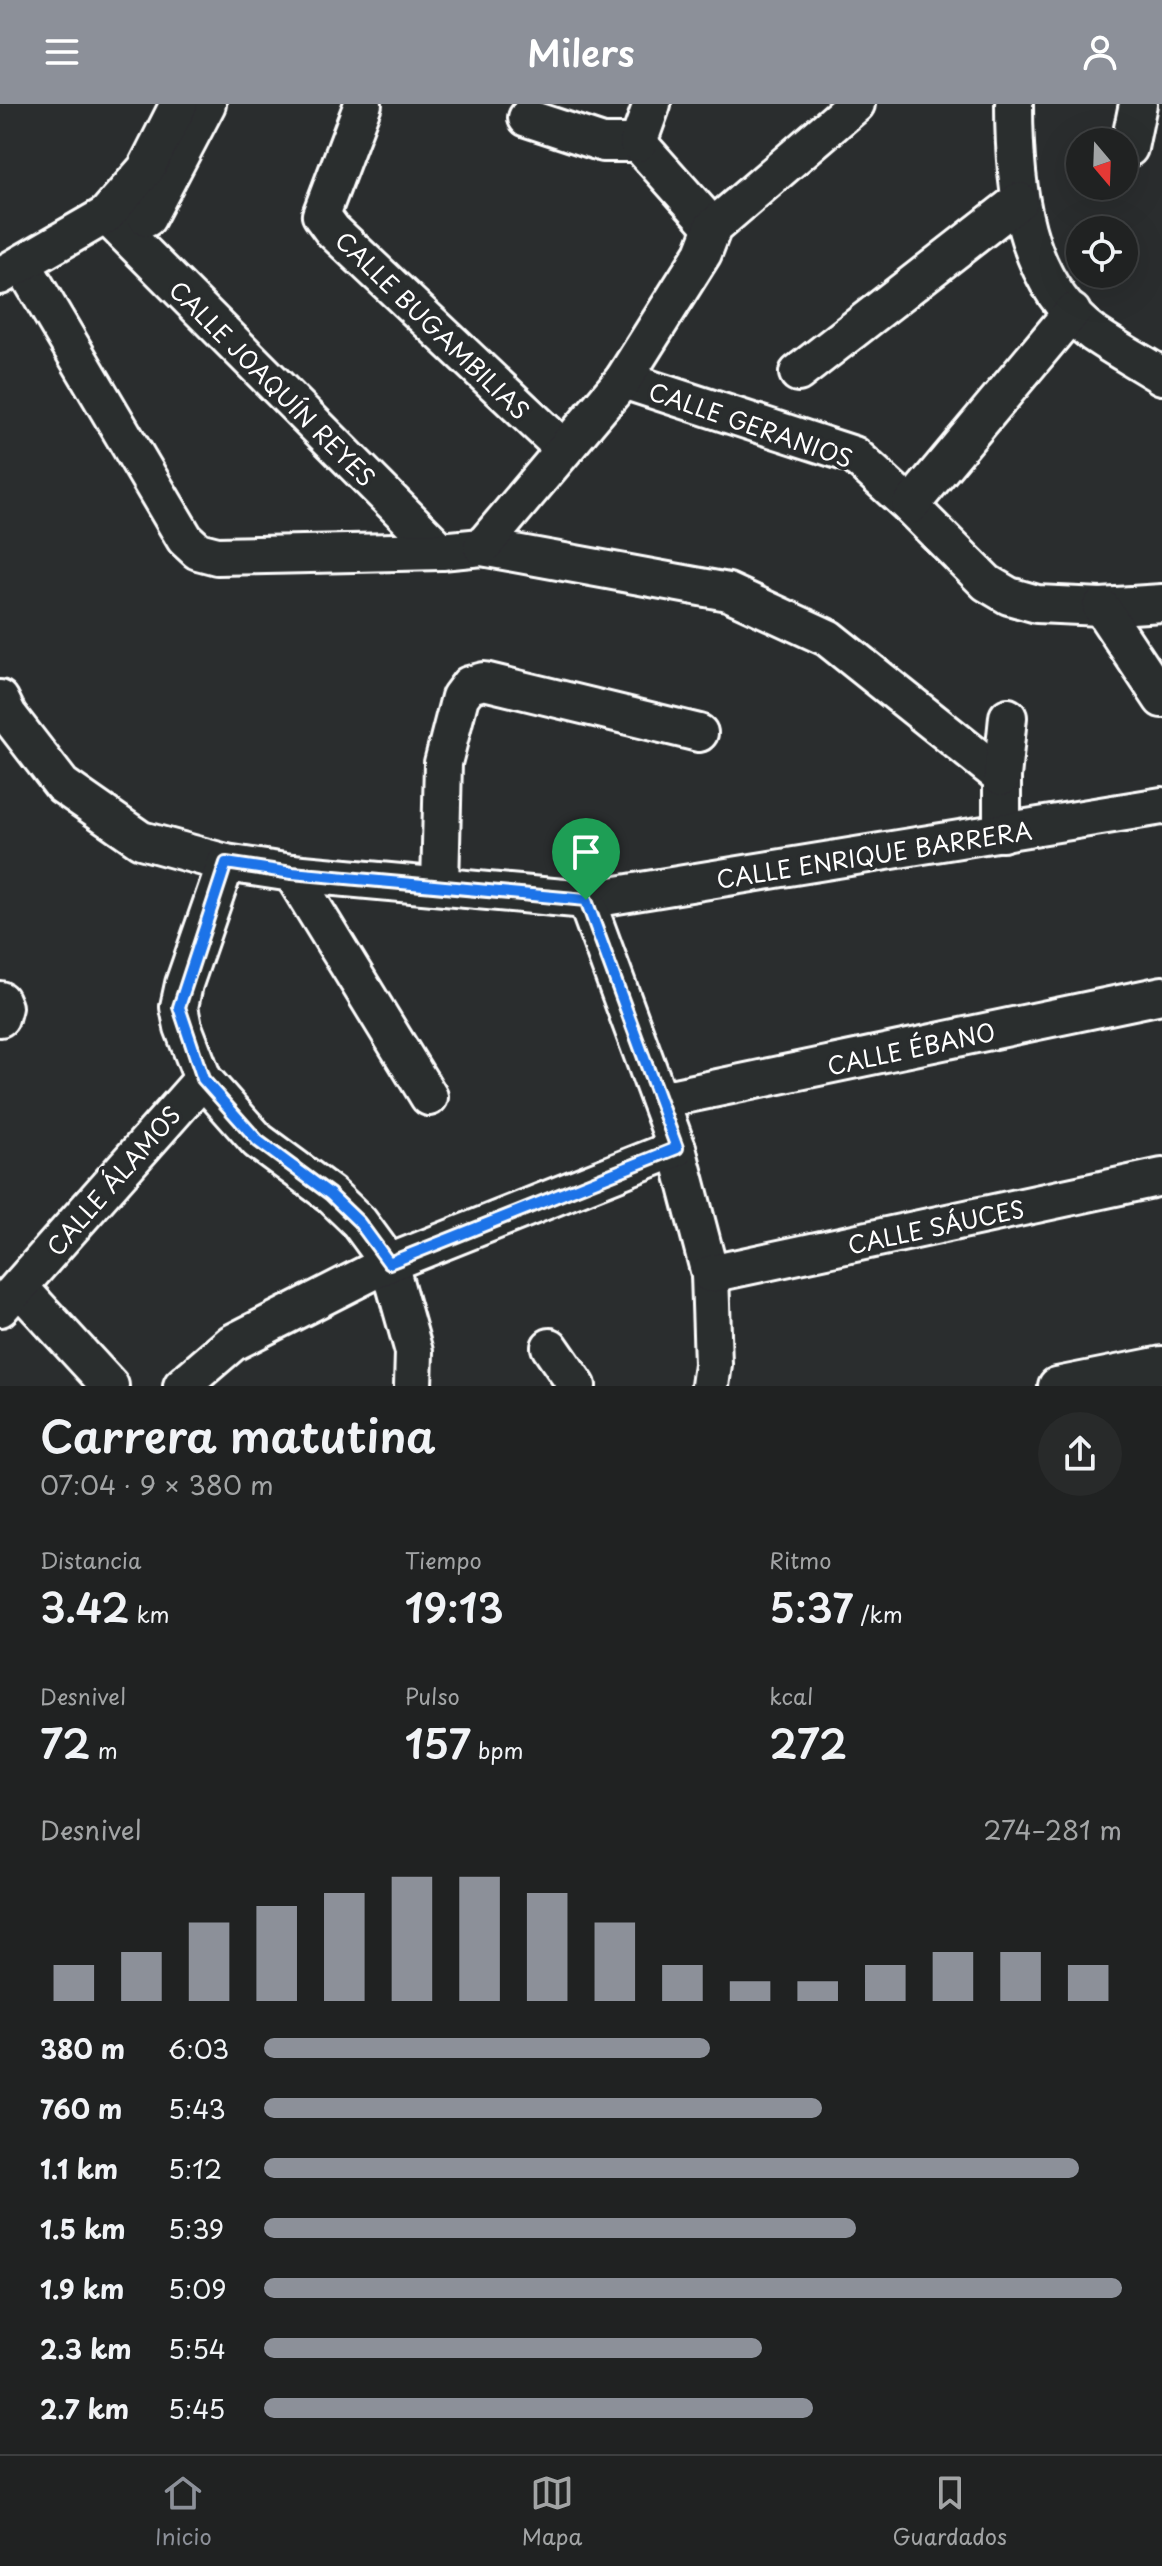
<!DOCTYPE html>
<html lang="es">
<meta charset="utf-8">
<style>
body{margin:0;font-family:"Playpen Sans",sans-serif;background:#282a2a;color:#f1f3f6;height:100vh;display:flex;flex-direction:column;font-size:30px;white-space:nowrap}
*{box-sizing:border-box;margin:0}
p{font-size:26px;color:#a2a4a5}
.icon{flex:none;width:44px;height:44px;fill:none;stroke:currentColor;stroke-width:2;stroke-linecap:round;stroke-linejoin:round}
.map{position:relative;height:1282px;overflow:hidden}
.drawer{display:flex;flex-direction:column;background:#202222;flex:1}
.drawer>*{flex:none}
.needle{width:52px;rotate:161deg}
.controls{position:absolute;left:1066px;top:24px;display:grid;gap:16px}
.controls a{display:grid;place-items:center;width:72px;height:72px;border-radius:50%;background:#202222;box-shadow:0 8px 32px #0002,0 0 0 2px #3d3f40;font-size:40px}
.pin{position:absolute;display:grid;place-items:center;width:68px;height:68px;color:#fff;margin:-82px -34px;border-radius:50% 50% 50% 0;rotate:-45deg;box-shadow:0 0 8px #0007}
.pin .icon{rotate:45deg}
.round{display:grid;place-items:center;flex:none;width:84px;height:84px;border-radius:42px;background:#282a2a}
.summary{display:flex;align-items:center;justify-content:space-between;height:136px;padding:0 40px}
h1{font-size:44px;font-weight:600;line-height:60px}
.metrics{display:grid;grid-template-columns:repeat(3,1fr);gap:12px;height:136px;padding:8px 40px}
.metrics div{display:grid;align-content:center}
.metrics b{font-size:40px;font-weight:600}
.metrics small{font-size:22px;font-weight:400}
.metrics p{font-size:22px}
.chart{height:224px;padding:16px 40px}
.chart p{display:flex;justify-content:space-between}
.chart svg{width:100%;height:144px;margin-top:8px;stroke:#8c9099;stroke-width:6}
ul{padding:0 40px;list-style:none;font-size:26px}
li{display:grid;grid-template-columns:128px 96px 1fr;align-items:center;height:60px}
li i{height:20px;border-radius:10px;background:#8c9099}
header{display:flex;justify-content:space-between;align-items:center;height:104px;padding:0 40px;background:#8c9099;color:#fff;font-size:36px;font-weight:600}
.tabs{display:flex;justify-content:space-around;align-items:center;height:112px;border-top:2px solid #3d3f40;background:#202222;font-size:22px;color:#a2a4a5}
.tabs a{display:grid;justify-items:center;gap:4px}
.tabs .active{color:#8c9099}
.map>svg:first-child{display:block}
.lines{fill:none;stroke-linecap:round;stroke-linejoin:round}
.minor-casing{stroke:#fff;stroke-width:42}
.minor{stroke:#2a2d2e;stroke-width:36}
.route-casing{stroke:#fff;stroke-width:16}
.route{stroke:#1a73e8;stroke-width:10}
.labels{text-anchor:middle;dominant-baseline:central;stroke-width:7;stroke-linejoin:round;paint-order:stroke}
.street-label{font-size:24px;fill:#fff;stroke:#2a2d2e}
</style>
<header><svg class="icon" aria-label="menu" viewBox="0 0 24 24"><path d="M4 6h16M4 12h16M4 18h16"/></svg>Milers<svg class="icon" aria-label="person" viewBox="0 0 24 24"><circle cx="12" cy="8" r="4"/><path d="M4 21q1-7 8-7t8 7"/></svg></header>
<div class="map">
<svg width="1162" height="1282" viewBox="0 0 1162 1282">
<rect width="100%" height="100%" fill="#2a2d2e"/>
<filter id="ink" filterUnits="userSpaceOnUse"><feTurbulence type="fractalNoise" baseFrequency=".0125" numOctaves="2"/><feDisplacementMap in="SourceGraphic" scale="16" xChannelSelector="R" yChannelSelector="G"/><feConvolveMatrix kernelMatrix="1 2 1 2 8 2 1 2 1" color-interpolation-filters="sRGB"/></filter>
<g filter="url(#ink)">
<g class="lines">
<g class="minor-casing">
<g id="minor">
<path d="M363 0 321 111 332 126 564 345"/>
<path d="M1014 0C1014 81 1022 177 1094 230 1116 245 1140 258 1162 272"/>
<path d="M527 14 603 39H638"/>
<path d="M638 39 713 123"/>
<path d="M638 39 652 0"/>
<path d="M1129 44 1138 0"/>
<path d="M106 111 441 447"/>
<path d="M147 114 207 0"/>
<path d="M23 161 185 435 198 447 217 452 441 447 482 443 728 488 828 534 1002 673V729"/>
<path d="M0 172 106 111 146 65 179 0"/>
<path d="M798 269 1019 97"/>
<path d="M623 276 854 351 910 402 987 479 1009 492 1037 500 1101 503 1162 499"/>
<path d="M910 402 1072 208"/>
<path d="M482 443 623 276 703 149 713 123 856 0"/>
<path d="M1101 503 1162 595"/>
<path d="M0 595 8 611 62 681 141 736 226 759 292 769 586 796 1162 702"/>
<path d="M1002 673 1008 613"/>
<path d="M226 759 184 880 179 903 183 923 203 975 258 1037 330 1090 359 1118 389 1159 414 1248 413 1282"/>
<path d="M292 769 429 993"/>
<path d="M440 782 443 659 460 593 469 581 484 577 699 629"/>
<path d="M586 796 677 1044 710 1170 713 1260 710 1282"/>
<path d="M0 896 3 903 0 914"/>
<path d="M660 996 1162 891"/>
<path d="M710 1170 1162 1073"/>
<path d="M19 1183 110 1282"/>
<path d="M0 1204 203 975"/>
<path d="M550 1243 577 1282"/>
<path d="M182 1282 232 1239 389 1159 677 1044"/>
<path d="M1057 1282 1162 1261"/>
</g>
</g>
<use href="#minor" class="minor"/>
</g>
</g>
<g class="lines" filter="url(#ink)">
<g class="route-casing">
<path id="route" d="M226 759 292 769 586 796 677 1044 389 1159 359 1118 330 1090 258 1037 203 975 179 903Z"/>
</g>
<use href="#route" class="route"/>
</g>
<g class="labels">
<g class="street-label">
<text transform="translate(433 221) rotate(44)">CALLE BUGAMBILIAS</text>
<text transform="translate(273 279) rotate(45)">CALLE JOAQUÍN REYES</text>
<text transform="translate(751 320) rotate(19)">CALLE GERANIOS</text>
<text transform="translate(874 750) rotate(-9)">CALLE ENRIQUE BARRERA</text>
<text transform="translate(911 944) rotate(-12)">CALLE ÉBANO</text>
<text transform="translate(113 1076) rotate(-49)">CALLE ÁLAMOS</text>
<text transform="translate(936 1122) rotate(-12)">CALLE SÁUCES</text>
</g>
</g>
</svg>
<div class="controls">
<a><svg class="needle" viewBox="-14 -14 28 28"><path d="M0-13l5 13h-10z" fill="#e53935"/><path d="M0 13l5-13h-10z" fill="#a2a4a5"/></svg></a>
<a><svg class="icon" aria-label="locate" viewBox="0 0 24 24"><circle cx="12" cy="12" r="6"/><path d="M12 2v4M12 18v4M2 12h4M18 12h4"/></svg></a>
</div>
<div class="pin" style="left:586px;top:796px;background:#1e9e55"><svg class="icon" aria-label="arrive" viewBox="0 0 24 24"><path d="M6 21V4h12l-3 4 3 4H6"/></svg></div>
</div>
<section class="drawer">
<div class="summary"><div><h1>Carrera matutina</h1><p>07:04 · 9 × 380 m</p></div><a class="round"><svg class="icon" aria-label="share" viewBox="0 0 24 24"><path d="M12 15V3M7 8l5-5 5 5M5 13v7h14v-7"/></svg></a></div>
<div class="metrics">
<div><p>Distancia</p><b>3.42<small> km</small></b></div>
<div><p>Tiempo</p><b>19:13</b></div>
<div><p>Ritmo</p><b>5:37<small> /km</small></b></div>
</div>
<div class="metrics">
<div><p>Desnivel</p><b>72<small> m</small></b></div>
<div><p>Pulso</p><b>157<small> bpm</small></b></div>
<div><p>kcal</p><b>272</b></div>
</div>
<div class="chart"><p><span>Desnivel</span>274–281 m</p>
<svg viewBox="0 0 160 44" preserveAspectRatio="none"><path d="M5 44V33M15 44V29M25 44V20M35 44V15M45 44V11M55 44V6M65 44V6M75 44V11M85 44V20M95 44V33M105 44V38M115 44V38M125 44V33M135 44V29M145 44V29M155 44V33"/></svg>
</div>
<ul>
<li><b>380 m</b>6:03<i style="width:52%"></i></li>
<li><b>760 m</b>5:43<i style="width:65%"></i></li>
<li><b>1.1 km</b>5:12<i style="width:95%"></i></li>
<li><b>1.5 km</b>5:39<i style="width:69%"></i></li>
<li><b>1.9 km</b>5:09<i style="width:100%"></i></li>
<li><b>2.3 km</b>5:54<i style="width:58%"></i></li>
<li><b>2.7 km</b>5:45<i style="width:64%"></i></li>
</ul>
</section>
<nav class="tabs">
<a class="active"><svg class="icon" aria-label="home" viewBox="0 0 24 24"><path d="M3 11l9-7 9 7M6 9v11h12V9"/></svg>Inicio</a>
<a><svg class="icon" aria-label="map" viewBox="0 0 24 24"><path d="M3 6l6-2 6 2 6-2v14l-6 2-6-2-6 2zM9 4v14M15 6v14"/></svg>Mapa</a>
<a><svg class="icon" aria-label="saved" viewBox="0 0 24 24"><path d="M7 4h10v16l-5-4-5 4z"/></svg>Guardados</a>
</nav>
